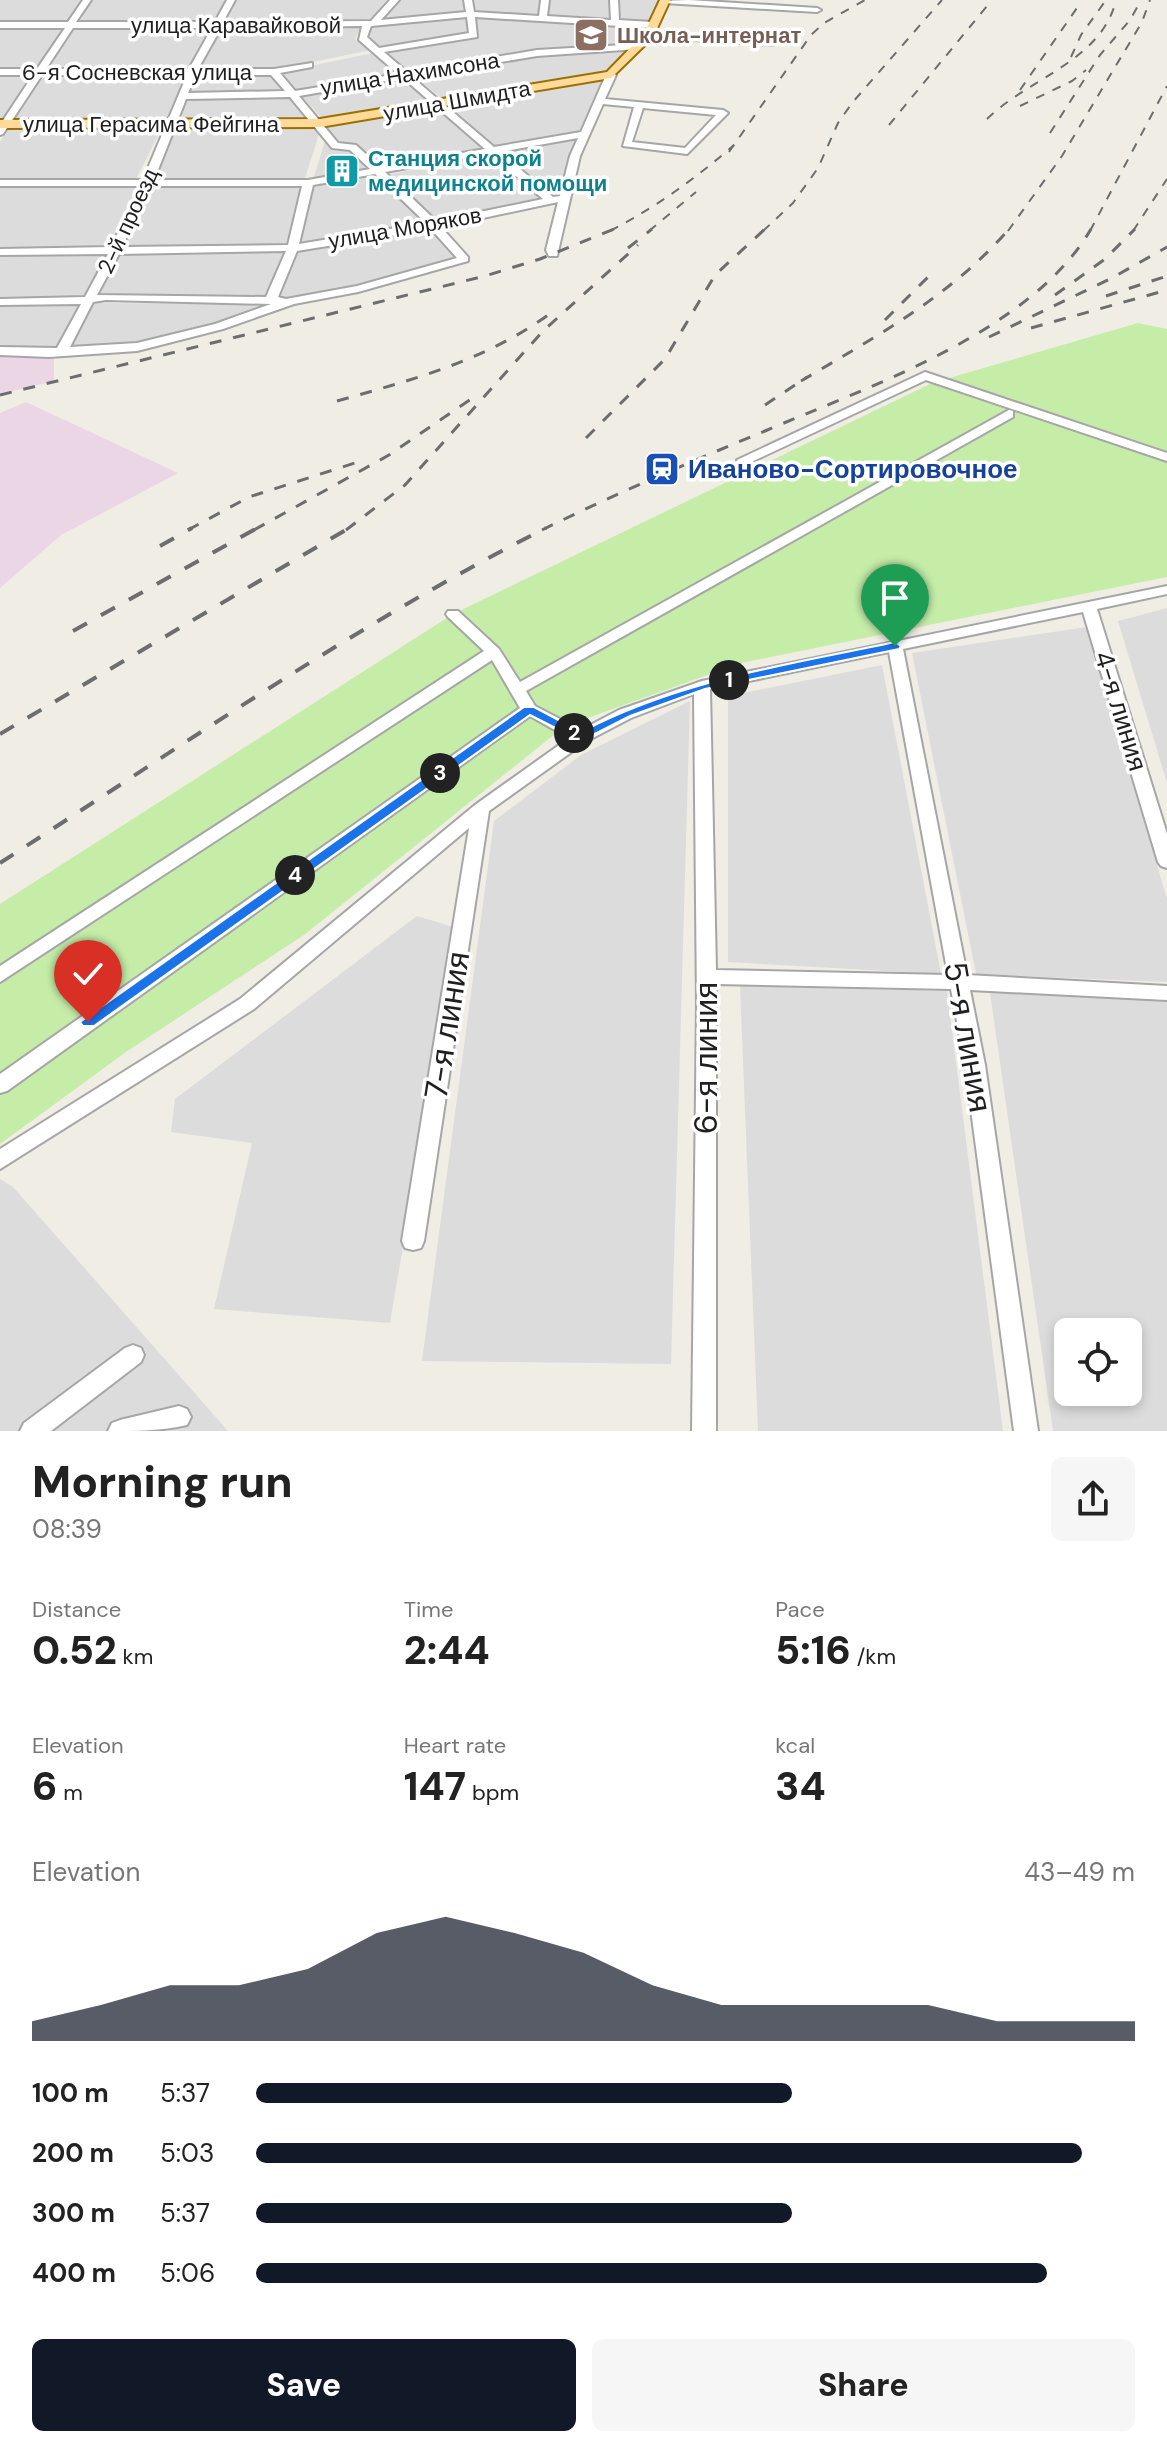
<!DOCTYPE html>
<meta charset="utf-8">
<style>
body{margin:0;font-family:"DM Sans",sans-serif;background:#f6f6f6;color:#222;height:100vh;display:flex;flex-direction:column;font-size:30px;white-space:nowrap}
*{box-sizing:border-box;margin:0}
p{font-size:26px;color:#767676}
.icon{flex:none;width:44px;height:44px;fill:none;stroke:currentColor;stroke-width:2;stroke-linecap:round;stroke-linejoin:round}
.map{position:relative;height:1431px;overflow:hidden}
.details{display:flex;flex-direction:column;background:#fff;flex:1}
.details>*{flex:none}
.fabs{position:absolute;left:1054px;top:1318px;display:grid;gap:16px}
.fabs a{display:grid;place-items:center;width:88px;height:88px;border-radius:12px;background:#fff;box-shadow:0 4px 12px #0003;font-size:40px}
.pin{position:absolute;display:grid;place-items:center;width:68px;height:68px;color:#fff;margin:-82px -34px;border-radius:50% 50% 50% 0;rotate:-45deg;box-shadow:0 0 8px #0007}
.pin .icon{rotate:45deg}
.km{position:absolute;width:40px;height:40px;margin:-20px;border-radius:50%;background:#222;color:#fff;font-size:22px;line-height:40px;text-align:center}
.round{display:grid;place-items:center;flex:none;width:84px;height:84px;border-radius:12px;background:#f6f6f6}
.summary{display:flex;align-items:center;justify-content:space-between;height:136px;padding:0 32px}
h1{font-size:44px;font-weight:800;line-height:60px}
.metrics{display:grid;grid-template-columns:repeat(3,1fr);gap:12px;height:136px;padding:8px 32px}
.metrics div{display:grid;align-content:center}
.metrics b{font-size:40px;font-weight:800}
.metrics small{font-size:22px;font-weight:400}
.metrics p{font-size:22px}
.chart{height:224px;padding:16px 32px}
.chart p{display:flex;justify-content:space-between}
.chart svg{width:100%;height:144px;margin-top:8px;fill:#111827;opacity:.7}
.primary-button{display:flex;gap:16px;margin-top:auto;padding:16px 32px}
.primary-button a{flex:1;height:92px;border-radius:12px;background:#111827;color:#fff;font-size:32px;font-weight:800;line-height:92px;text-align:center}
.primary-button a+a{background:#f6f6f6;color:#222}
ul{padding:0 32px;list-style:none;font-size:26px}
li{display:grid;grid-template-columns:128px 96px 1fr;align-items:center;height:60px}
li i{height:20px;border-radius:10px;background:#111827}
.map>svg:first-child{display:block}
.residential{fill:#dddcdc;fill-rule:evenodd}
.industrial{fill:#ead6e5}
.grass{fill:#c5eda8}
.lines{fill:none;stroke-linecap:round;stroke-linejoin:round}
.minor-casing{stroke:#a6a6a6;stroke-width:4}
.major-casing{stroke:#9a7100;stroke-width:4}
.minor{fill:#fff;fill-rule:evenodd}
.major{fill:#ffda9b;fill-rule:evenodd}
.rail-far2{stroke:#6d6d6d;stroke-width:2;stroke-dasharray:9 9;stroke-linecap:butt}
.rail-far1{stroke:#6d6d6d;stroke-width:3;stroke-dasharray:12 12;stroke-linecap:butt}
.rail{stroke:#6d6d6d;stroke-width:4;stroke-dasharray:16 16;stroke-linecap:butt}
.route{fill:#1a73e8;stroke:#fff;stroke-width:2}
.labels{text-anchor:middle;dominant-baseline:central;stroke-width:7;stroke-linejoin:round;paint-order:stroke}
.far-street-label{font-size:22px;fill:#1f1f1f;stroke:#fff}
.far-education-label{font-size:22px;font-weight:bold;fill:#785e54;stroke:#fff;text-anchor:start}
.far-culture-label{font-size:22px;font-weight:bold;fill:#0d838f;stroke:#fff;text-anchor:start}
.transit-label{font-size:26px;font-weight:bold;fill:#164399;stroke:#fff;text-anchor:start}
.street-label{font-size:26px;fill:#1f1f1f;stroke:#fff}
.near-street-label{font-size:32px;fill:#1f1f1f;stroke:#fff}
</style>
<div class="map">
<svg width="1167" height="1431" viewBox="0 0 1167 1431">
<rect width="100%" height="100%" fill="#f0ede5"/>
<g class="residential">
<path d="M0 0H82L68 23H0Z"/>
<path d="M92 0H225L214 23H79Z"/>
<path d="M236 0H386L370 21 351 23H225Z"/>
<path d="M396 0H463L465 12 378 19Z"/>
<path d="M473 0H539L538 17 476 12Z"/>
<path d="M549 0H612L613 22 549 17Z"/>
<path d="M616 0H659L647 23 616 21Z"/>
<path d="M468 15 471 35 379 49 364 38 370 24Z"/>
<path d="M476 16 646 26 643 35 634 44 587 46 409 72 384 51 474 36 477 34Z"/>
<path d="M213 26 188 71 46 70 76 27Z"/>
<path d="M223 26H361L355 39 371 50 274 70 197 72Z"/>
<path d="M0 27H66L34 70H0Z"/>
<path d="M630 48 606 73 445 101 414 76 539 55Z"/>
<path d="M373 53 399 74 298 92 281 72Z"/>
<path d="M0 74H31L0 122Z"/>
<path d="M43 74 186 75 165 122H12Z"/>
<path d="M270 74 288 93 187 96 197 75Z"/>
<path d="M403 78 434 103 324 121 301 95Z"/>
<path d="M604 78 579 133 497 148 449 105Z"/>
<path d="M292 94 316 122H177L187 99Z"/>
<path d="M438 107 485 150 378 172 355 146 341 144 325 125Z"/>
<path d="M317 125 321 128 304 181 149 179 175 126Z"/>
<path d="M163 126 136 179 0 180V142L9 127Z"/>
<path d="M576 138 558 195 553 196 502 152Z"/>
<path d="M325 141 331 147 348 149 369 172 313 180Z"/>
<path d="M490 155 540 198 437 221 386 175Z"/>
<path d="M373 177 429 225 301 243 311 185Z"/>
<path d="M143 183 107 247 0 249V185Z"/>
<path d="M147 185H302L287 245 112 247Z"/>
<path d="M432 227 459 259 291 300 273 299 299 250Z"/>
<path d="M284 251 265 297 88 296 109 253Z"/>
<path d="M106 254 85 299H0V255Z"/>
<path d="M82 302 60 349H0V304Z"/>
<path d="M85 303 272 304 216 324 120 346 61 349Z"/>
<path d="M1167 608V783L1118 621Z"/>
<path d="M1087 627 1167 899V982L976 974 912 653Z"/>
<path d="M882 665 941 974 728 962V696Z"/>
<path d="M690 701 671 1364 422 1361 494 821 581 755Z"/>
<path d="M417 916 457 928 390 1323 214 1309 252 1143 171 1132 175 1099Z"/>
<path d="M740 986 947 991 1003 1431H758Z"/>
<path d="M990 993 1167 1000V1431H1053ZM1068 1332H1128V1392H1068Z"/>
<path d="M0 1179 13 1187 228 1431H0Z"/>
</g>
<g class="industrial">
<path d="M54 352V381L0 394V354Z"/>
<path d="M26 402 178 473 61 535 0 588V413Z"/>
</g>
<path class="grass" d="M1138 323 1167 329V577L741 663 565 726 304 935 126 1052 0 1144V904L453 614 932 383Z"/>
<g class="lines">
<g class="minor-casing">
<g id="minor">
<path d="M83 0H91L76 22H215L227 0H235L223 22 371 21 390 0H399L381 20 466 12 464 0H472L474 12 539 16 541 0H549L547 16 611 20 610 0H618L619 20 652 22 656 25 652 28 475 17 477 37 384 52 407 72 537 50 641 44 642 46 638 49 537 56 412 77 494 147 581 132 606 75 611 72 616 75 605 99 723 110 728 113 687 154 623 146 634 107 603 104 580 156 557 256H549L546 250 558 202 441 227 468 257V261L358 292 294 304 223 329 137 351 49 357 0 355V347L57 348 81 304 0 305V299L85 297 108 254 0 255V249L111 247 141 186H0V180H143L187 75H42L3 134 0 135V125L33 75H0V69H37L65 28H0V22H68ZM467 17 469 33 379 48 367 37 371 26ZM362 26 359 40 398 74 295 91 280 73 312 67V63L274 69H198L221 28ZM73 28H212L189 69H46ZM196 75H271L285 91 188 93ZM403 78 485 149 380 167 356 145 338 143 299 96ZM290 97 332 148 350 150 370 169 308 180H154L186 99ZM643 108 716 115 685 148 632 142ZM578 138 570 156 560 196 553 197 500 152ZM490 154 543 199 436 221 385 172ZM375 174 426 223 299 244 313 185ZM151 186H302L288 245 122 247ZM431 229 457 258 357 286 286 299 278 297 297 251ZM286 251 266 297 97 295 119 254ZM106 300 271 304 215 324 137 343 70 347 93 302Z"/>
<path d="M689 0 817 8 821 10 817 12 664 3 660 1Z"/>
<path d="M649 32 774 39 778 42 774 45 646 37 645 35Z"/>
<path d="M925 372 1167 453V461L926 380 749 463H739L737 460Z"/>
<path d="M1009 410 1013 411V417L526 691 535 706 581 730 619 710 702 681 1167 586V594L1097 609 1167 834V868L1161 866 1158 862 1083 612 903 649 967 975 1167 986V1000L970 990 985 1065 1038 1431H1014L965 1065 951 989 716 984V1431H692L697 1006 694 694 631 718 587 741 489 811 424 1241 421 1248 413 1250 405 1248 402 1241 469 828 254 1009 0 1169V1149L240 999 475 805 569 738 530 716 7 1091 0 1093V1074L520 708 492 660 0 982V966L484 651 448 617 446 614 448 611H458L499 649 520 682ZM889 652 948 975 716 970 710 689Z"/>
<path d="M133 1345 141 1348 144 1355 141 1362 51 1431H20L24 1423 125 1348Z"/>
<path d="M179 1406 187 1409 191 1417 187 1425C162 1431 135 1431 108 1431L112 1423 120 1420Z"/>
</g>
</g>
<g class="major-casing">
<path id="major" d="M660 0H670L653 37 611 78 320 127 0 128V120L320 119 607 72 644 34Z"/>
</g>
<use href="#minor" class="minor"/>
<use href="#major" class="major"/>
<g class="rail-far2">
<path d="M1071 57 1081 35 1106 0"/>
<path d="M1020 90 1079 5"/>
<path d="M1020 106 1072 81 1086 70"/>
<path d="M987 119C1027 79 1102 61 1116 0"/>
<path d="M889 125 992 0"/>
<path d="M1050 133 1100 55 1130 20 1139 4"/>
<path d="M729 152 811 35 824 23 865 0"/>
<path d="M610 231C656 207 695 179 734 145"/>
<path d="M649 231 696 192"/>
<path d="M763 231 793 203 818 168 838 123 852 103 942 0"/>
<path d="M1008 231 1062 156 1142 22 1150 0"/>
<path d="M1090 231 1167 86"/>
<path d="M1133 231 1167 179"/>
</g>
<g class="rail-far1">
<path d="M628 248 652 229"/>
<path d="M1055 295 1105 259 1135 229"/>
<path d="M1106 296 1167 276"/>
<path d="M885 320 933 272"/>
<path d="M1031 328 1167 290"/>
<path d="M989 337 1110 279 1167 247"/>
<path d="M801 381C877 336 951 296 1009 229"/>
<path d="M0 395 485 276 540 259 614 229"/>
<path d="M337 401C412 380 484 361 548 315"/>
<path d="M765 405 807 377"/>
<path d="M586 438 665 359 715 275 765 229"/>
<path d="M188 530 249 497 361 461"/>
<path d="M254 530 389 455 477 395"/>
<path d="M346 530 405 485 543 331 638 245"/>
<path d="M542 530C615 494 690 462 765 431 870 386 1031 332 1091 229"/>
</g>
<g class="rail">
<path d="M160 546 192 528"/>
<path d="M73 631 257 528"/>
<path d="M0 734 349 528"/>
<path d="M0 863C179 748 356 624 546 528"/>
</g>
</g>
<path class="route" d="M895 642 901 646 899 649 705 689 630 716 581 741 530 715 94 1026H83L80 1022 524 707H534L581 732C679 680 787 665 895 642Z"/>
<defs>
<g id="school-square" transform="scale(1.8)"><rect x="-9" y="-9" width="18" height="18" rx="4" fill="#8d6e63" stroke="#fff"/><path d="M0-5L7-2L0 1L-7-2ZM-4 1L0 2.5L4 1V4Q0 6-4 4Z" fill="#fff"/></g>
<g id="building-square" transform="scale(1.8)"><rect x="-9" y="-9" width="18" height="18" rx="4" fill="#0f9aa8" stroke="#fff"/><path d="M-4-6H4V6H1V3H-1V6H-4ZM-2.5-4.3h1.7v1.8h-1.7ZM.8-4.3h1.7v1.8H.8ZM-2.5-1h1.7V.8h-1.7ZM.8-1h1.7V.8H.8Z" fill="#fff"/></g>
<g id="station-square" transform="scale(1.8)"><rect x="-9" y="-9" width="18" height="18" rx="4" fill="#1a4fb4" stroke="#fff"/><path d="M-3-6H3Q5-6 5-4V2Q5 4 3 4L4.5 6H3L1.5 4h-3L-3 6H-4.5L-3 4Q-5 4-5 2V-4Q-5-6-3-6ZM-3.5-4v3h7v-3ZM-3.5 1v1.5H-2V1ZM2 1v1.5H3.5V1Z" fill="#fff"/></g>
</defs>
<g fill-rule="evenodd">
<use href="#school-square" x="591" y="35"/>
<use href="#building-square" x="342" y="171"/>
<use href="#station-square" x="662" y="469"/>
</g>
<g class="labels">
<g class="far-street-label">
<text x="236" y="25">улица Каравайковой</text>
<text x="137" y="72">6-я Сосневская улица</text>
<text transform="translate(410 74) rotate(-9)">улица Нахимсона</text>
<text transform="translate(457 101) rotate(-10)">улица Шмидта</text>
<text x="151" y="124">улица Герасима Фейгина</text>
<text transform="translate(128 221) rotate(-65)">2-й проезд</text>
<text transform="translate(405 228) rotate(-10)">улица Моряков</text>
</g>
<g class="far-education-label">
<text x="617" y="35">Школа-интернат</text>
</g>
<g class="far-culture-label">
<text x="368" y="158">Станция скорой<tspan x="368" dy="25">медицинской помощи</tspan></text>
</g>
<g class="transit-label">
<text x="688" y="469">Иваново-Сортировочное</text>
</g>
<g class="street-label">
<text transform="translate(1121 711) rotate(73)">4-я линия</text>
</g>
<g class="near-street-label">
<text transform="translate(447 1025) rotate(-81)">7-я линия</text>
<text transform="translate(968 1037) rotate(80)">5-я линия</text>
<text transform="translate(706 1058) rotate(-90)">6-я линия</text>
</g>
</g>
</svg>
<div class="fabs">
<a><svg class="icon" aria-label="locate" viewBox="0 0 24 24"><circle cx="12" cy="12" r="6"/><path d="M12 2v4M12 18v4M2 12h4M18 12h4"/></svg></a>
</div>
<div class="pin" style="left:895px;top:646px;background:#1e9e55"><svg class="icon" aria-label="arrive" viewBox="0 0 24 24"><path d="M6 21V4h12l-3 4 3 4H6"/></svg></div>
<div class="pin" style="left:88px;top:1022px;background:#d93025"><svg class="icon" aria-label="check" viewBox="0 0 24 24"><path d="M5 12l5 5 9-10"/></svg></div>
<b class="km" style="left:729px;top:680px">1</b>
<b class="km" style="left:574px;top:733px">2</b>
<b class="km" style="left:440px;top:773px">3</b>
<b class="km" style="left:295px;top:875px">4</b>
</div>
<section class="details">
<div class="summary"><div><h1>Morning run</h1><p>08:39</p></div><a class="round"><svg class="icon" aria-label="share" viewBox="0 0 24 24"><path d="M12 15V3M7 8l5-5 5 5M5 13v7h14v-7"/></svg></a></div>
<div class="metrics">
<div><p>Distance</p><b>0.52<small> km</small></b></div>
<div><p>Time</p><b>2:44</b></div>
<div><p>Pace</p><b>5:16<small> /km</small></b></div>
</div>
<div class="metrics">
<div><p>Elevation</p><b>6<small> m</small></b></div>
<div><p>Heart rate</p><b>147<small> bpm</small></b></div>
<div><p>kcal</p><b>34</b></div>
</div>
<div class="chart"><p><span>Elevation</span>43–49 m</p>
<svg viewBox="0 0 160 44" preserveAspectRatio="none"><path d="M0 44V38L10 33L20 27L30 27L40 22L50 11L60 6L70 11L80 17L90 27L100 33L110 33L120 33L130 33L140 38L150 38L160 38V44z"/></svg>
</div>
<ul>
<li><b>100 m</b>5:37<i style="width:61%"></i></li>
<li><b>200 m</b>5:03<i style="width:94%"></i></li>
<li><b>300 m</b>5:37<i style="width:61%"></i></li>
<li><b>400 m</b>5:06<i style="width:90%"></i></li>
</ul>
<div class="primary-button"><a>Save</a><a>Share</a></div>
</section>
